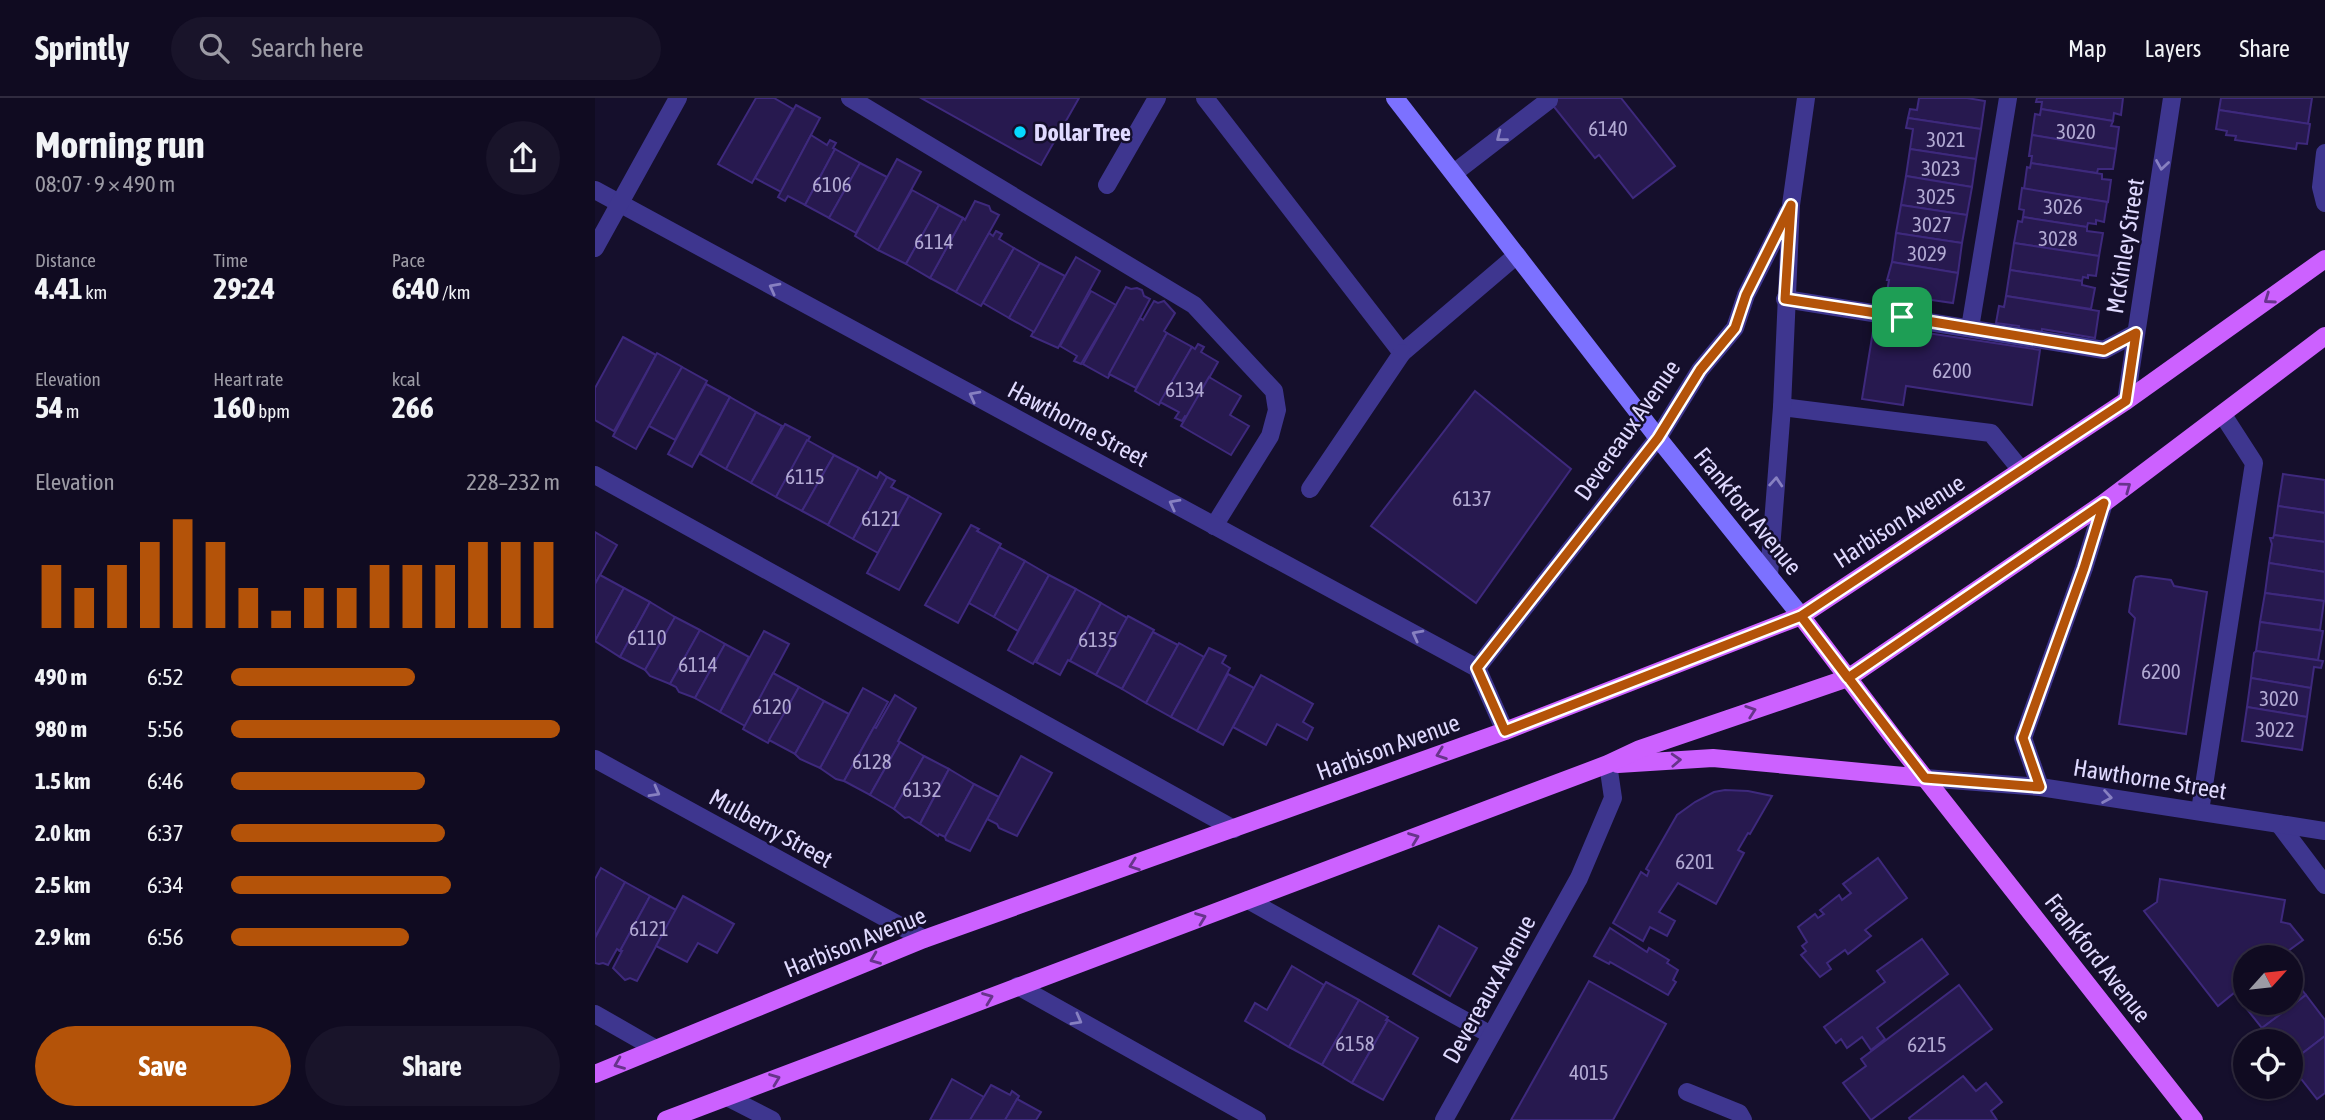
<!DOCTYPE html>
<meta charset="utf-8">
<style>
body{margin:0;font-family:"Asap Condensed",sans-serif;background:#19142a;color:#f1f3f6;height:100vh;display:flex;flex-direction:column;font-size:26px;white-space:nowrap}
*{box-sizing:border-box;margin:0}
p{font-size:23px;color:#9c9ba5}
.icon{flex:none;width:38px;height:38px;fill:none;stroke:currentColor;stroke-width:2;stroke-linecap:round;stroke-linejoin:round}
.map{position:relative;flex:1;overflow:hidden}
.drawer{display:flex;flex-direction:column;background:#100b21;width:595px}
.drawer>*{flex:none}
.needle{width:46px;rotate:63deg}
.controls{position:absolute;left:1638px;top:847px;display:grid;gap:14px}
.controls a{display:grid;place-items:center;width:70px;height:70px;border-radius:50%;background:#100b21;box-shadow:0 2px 5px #0004,0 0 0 2px #302b3f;font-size:35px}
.pin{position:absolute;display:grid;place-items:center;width:60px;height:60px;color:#fff;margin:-30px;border-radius:14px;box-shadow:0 4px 10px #0006}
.round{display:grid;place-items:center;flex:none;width:74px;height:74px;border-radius:37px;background:#19142a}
.overview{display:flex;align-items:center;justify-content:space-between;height:119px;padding:0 35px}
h1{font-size:38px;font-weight:700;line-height:52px}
.figures{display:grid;grid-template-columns:repeat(3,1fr);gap:10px;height:119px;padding:7px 35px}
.figures div{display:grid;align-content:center}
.figures b{font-size:30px;font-weight:700}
.figures small{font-size:19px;font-weight:400}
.figures p{font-size:19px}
.chart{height:196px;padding:14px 35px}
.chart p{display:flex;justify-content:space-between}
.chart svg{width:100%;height:126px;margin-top:7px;stroke:#b45309;stroke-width:6}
.action{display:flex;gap:14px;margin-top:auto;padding:14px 35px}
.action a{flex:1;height:80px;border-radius:42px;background:#b45309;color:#fff;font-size:28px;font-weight:700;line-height:80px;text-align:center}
.action a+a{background:#19142a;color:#f1f3f6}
ul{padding:0 35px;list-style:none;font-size:23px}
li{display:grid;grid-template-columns:112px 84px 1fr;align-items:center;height:52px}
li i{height:18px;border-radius:9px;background:#b45309}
header{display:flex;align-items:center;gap:42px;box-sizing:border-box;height:98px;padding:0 35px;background:#100b21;border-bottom:2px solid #302b3f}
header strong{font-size:33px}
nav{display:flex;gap:38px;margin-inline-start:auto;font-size:24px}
.search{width:490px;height:63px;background:#19142a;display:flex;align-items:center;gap:18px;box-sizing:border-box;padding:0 24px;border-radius:38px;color:#9c9ba5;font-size:26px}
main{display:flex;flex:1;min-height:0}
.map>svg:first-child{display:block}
.building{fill:#27194f;stroke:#3e297d;stroke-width:2}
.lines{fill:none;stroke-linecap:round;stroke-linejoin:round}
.service{stroke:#3e368f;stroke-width:18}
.minor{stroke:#3e368f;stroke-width:18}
.tertiary{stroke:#3e368f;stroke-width:18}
.secondary{stroke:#7c71ff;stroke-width:18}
.primary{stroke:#cc61ff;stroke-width:18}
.oneway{stroke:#8780c1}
.oneway2{stroke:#67348b}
.route-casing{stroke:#fff;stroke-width:14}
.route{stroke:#b45309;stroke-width:9}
.poi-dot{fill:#06daff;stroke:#150f2c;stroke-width:2.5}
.labels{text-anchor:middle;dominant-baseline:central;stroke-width:5;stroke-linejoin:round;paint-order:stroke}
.number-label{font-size:21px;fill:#b2aad3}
.poi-label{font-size:24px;font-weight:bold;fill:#e0daff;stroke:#150f2c;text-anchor:start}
.street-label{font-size:24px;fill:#e0daff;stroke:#150f2c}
</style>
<header>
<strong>Sprintly</strong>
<div class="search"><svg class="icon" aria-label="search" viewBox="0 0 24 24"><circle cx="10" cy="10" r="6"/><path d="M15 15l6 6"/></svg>Search here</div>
<nav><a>Map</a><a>Layers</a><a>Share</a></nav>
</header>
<main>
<section class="drawer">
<div class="overview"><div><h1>Morning run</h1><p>08:07 · 9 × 490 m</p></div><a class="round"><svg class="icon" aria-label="share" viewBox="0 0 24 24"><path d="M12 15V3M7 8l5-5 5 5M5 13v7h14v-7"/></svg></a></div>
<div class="figures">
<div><p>Distance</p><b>4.41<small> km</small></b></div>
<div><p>Time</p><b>29:24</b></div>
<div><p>Pace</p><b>6:40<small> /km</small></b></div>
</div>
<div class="figures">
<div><p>Elevation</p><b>54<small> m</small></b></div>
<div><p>Heart rate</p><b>160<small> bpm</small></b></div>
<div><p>kcal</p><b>266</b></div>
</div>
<div class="chart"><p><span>Elevation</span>228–232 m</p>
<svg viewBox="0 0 160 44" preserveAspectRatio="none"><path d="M5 44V22M15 44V30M25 44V22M35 44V14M45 44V6M55 44V14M65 44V30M75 44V38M85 44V30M95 44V30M105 44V22M115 44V22M125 44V22M135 44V14M145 44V14M155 44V14"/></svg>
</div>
<ul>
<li><b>490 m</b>6:52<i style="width:56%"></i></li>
<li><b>980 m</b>5:56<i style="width:100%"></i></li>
<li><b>1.5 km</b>6:46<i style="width:59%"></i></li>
<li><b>2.0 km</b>6:37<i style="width:65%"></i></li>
<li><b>2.5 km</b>6:34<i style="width:67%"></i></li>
<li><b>2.9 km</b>6:56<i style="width:54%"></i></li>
</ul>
<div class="action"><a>Save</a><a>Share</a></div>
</section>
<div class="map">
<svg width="1730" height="1022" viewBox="0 0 1730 1022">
<rect width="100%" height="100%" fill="#150f2c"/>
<g class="building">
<path d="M161 0H179L198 11 157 85 123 66Z"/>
<path d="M326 0H484L446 67Z"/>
<path d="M952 0H1026L1080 68 1038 100 1004 57 1000 60Z"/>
<path d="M1324 0H1372L1390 3 1386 31 1313 20 1315 11 1322 12Z"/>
<path d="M1442 0H1528L1526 17 1519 15 1518 23 1446 11 1447 4H1441Z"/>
<path d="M1626 0H1717L1713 26 1624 12Z"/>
<path d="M201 7 225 20 186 94 160 80Z"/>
<path d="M1446 11 1518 23 1516 28 1524 29 1521 51 1437 37 1440 16 1445 17Z"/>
<path d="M1624 12 1715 26 1712 46 1702 45 1701 51 1640 42 1641 38 1631 37 1632 33 1621 31Z"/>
<path d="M1313 20 1386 31 1381 61 1315 51 1318 31 1311 30Z"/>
<path d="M216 37 232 47 235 42 241 45 238 50 240 51 210 107 193 98 190 103 183 99Z"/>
<path d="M1437 37 1521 51 1518 71H1503L1502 75 1436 65 1437 58H1434Z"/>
<path d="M240 51 265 65 234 120 210 107Z"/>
<path d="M1315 51 1381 61 1377 89 1311 78Z"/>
<path d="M302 61 326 74 283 152 260 138Z"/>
<path d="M265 65 292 79 261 135 234 120Z"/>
<path d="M1436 65 1507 76V81L1516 82 1513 104 1429 91 1432 69 1435 70Z"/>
<path d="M1311 78 1377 89 1372 117 1306 107Z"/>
<path d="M1427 90 1512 104 1509 124 1501 122V126L1493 125 1492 129 1428 119 1429 112 1424 111Z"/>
<path d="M317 92 344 107 311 166 283 152Z"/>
<path d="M380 103 394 108 396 113 404 117 361 194 335 180 368 120 370 122Z"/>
<path d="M344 107 368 120 335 180 311 166Z"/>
<path d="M1306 107 1372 117 1367 145 1301 135Z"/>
<path d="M1428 119 1492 129V133L1508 135 1504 158 1419 145 1423 123 1427 124Z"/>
<path d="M401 133 407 136 404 141 419 150 386 208 361 194 394 135 398 138Z"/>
<path d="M1301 135 1367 145 1363 175 1297 164Z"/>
<path d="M1419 145 1504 158 1501 178 1493 177V180L1488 179 1487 183 1415 172Z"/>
<path d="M419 150 445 165 414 220 388 205Z"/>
<path d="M481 159 505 173 463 250 436 238Z"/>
<path d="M1297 164 1363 175 1358 205 1323 200 1321 209 1292 194 1294 182H1292Z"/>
<path d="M445 165 470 178 439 234 414 220Z"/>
<path d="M1415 172 1487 183V187L1500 190 1496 211 1411 198Z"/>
<path d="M531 189 536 191 542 190 547 192 549 198 555 201 513 280 488 266Z"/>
<path d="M496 193 521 207 486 266 479 263 482 258 465 248Z"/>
<path d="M1411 198 1504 213 1500 240 1447 231 1446 240 1423 236 1424 228 1401 225 1404 208 1409 209Z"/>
<path d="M559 203 563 205 569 203 580 215 569 233 572 235 541 290 514 276 545 220 548 222Z"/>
<path d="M1279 227 1445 252 1437 307 1311 288 1308 307 1267 301Z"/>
<path d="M572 235 597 249 564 307 540 293Z"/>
<path d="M28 239 61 257 19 333 0 322V290Z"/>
<path d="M603 246 609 249 606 254 623 264 592 319 590 318 587 323 580 320 584 314 565 304 597 249 600 251Z"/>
<path d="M62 255 87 269 41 351 18 338Z"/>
<path d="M87 269 112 283 80 342 54 328Z"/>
<path d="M614 279 646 298 635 317 654 328 636 357 586 328Z"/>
<path d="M111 286 135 299 97 369 73 356Z"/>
<path d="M880 293 976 371 881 505 776 428Z"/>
<path d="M135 299 161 314 131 371 105 356Z"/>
<path d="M161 314 187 328 156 385 131 371Z"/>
<path d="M190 326 215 339 181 399 156 385Z"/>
<path d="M212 342 239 357 207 413 181 399Z"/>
<path d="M239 357 264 370 233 427 207 413Z"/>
<path d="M264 370 282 380 285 374 292 379 258 441 233 427Z"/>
<path d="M1688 376 1730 382V415L1683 408Z"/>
<path d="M292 379 300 383 296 389 314 398 283 455 258 441Z"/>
<path d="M314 398 346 416 304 492 272 475Z"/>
<path d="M1683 408 1730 415V444L1679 437Z"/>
<path d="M376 427 384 431 382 433 406 446 363 525 330 507Z"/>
<path d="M0 434 22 447 0 486Z"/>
<path d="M1679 437 1730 444V474L1674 465 1677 446 1675 440H1678Z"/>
<path d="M404 449 430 463 399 519 374 505Z"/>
<path d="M430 463 454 477 423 533 399 519Z"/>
<path d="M1674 465 1730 474V503L1670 495Z"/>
<path d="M5 477 29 490 0 543V486Z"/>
<path d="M454 477 481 491 438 566 413 552Z"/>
<path d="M1546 478 1576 482 1579 488 1612 494 1591 636 1524 626 1540 520 1534 514 1539 482 1541 479Z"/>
<path d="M29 490 55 504 25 559 0 543Z"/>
<path d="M481 491 506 505 475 563 473 562 465 577 441 564Z"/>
<path d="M1670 495 1729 503 1725 532 1665 524Z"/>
<path d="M55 504 80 519 50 572 25 559Z"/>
<path d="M506 505 532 520 501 577 475 563Z"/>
<path d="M533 518 559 532 527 591 501 577Z"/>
<path d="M80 519 105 532 75 586 55 578 50 572Z"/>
<path d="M1665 524 1728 533 1723 562 1661 553Z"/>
<path d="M105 532 130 546 100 600 84 594 81 589 75 586Z"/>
<path d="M169 533 194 546 150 628 125 614Z"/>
<path d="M558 534 583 547 551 605 527 591Z"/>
<path d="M584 545 609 559 576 619 551 605Z"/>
<path d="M130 546 154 559 125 614 100 600Z"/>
<path d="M614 550 631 558 627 565 635 570 602 633 576 619Z"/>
<path d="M1661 553 1728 563 1726 570 1719 569 1716 590 1656 580 1659 555Z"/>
<path d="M178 575 204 589 173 645 148 631Z"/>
<path d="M633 576 659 590 628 647 602 633Z"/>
<path d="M666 577 718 606 708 624 718 630 712 642 682 626 671 647 638 629Z"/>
<path d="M1656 580 1716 590 1712 619 1652 609Z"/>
<path d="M204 589 229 603 200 656 174 642Z"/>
<path d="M268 590 293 604 249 683 241 681 225 670Z"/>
<path d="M300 597 321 610 303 643 305 644 275 697 249 683 279 629 281 630Z"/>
<path d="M229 603 254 616 225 670 205 661 200 656Z"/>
<path d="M1652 609 1712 619 1707 652 1647 643Z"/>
<path d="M305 644 329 658 299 711 275 697Z"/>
<path d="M329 658 354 671 325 726 314 719 310 720 299 711Z"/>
<path d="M426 658 457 675 422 738 404 730 402 726 392 721Z"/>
<path d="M354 671 379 686 350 739 344 736 343 738 325 726Z"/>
<path d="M379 686 404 699 375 753 351 742 350 739Z"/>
<path d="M1130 692 1153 693 1177 698 1155 736 1153 735 1143 752 1149 755 1121 806 1083 785 1064 814 1080 823 1072 838 1055 829 1048 843 1018 825 1046 774 1052 778 1054 773 1051 771 1082 717 1100 704 1119 694Z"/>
<path d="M1283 760 1312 800 1270 832 1276 838 1253 856 1250 852 1232 865 1236 871 1225 879 1206 857 1211 853 1207 848 1212 844 1203 829 1220 816 1223 820 1229 816 1225 812 1244 797 1247 802 1256 795 1248 786Z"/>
<path d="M6 770 30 784 0 839V781Z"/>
<path d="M1565 781 1690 802 1686 824 1695 826 1708 842 1685 859H1650V886L1623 908 1549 813 1562 804Z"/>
<path d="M30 784 55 798 25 853 22 851 13 867 8 865 4 866 0 865V840Z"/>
<path d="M55 798 81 812 42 883 35 880 30 882 18 870 27 853H25Z"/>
<path d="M88 798 139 826 122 855 103 845 92 864 61 848Z"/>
<path d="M844 828 882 850 855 898 818 876Z"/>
<path d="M1015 830 1052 854 1054 850 1074 862 1072 865 1083 872 1078 882 1081 884 1073 897 1015 864 1014 866 999 858Z"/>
<path d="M1327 841 1353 876 1282 930 1290 941 1276 952 1267 939 1252 950 1246 941 1241 945 1229 929 1290 884 1282 873Z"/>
<path d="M697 868 729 887 694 949 650 923 660 905 672 912Z"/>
<path d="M1696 878 1711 897 1667 930 1639 895 1650 886V905H1696Z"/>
<path d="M994 883 1071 926 1018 1022H916Z"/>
<path d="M731 884 764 902 727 967 694 949Z"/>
<path d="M1364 887 1397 931 1276 1022 1248 985 1271 968 1266 961Z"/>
<path d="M1711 897 1730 922V938L1696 964V943H1677L1667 930Z"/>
<path d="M764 902 793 919 791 922H793L757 985 727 967Z"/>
<path d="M793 922 823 940 788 1002 757 985Z"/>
<path d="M1730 938V995L1722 1001 1696 968V964Z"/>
<path d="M1368 978 1381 993 1391 985 1407 1004 1396 1013 1402 1022H1315L1314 1020Z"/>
<path d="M357 981 389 999 375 1022H335Z"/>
<path d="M396 987 415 997 417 993 424 998 410 1022H375Z"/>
<path d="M422 1001 446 1014 441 1022H410Z"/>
</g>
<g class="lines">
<g class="service">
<path d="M255 0 599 207 679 293 682 312 675 338 619 428"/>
<path d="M610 0 807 255 922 157"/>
<path d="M1730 55 1726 89 1730 105"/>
<path d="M859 75 954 2"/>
<path d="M512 87 562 0"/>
<path d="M1190 201 1509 252 1541 235"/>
<path d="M1375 230 1413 0"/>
<path d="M1187 309 1396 335 1426 372"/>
<path d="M0 377 639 731"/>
<path d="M715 391 807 255"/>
<path d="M1445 689 1428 640 1489 470 1509 405"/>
<path d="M1605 713 1659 365 1628 317"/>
<path d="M1684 726 1730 787"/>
<path d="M653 802 896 937"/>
<path d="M0 916 61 951"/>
<path d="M1092 994 1144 1015 1148 1022"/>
<path d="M132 999 177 1022"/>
</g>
<g class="minor">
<path d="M0 92 882 570 910 633"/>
<path d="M0 150 83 0"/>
<path d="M1531 303 1577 0"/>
<path d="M882 570 1063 340"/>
<path d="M0 661 329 841"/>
<path d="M1330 680 1445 689 1730 733"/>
<path d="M423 888 662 1022"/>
<path d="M849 1022 984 780 1018 700 1013 666"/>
</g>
<g class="tertiary">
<path d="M1063 340 1105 272 1140 230 1151 197 1193 114"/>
<path d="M1174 477 1187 309 1196 107 1211 0"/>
</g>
<path class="secondary" d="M800 0 1063 340 1206 518"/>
<g class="primary">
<path d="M1206 518 1304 647 1599 1022"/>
<path d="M1023 666 1118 660 1330 680"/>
<path d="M0 976 329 841 910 633 1206 518 1531 303 1730 161"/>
<path d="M71 1022 1013 666 1045 651 1253 580 1509 405 1730 238"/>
</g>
</g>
<defs><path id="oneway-chevron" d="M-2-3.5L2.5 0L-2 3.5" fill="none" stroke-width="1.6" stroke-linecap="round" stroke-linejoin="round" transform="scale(1.75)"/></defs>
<g class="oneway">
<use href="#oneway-chevron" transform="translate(906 39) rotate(142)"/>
<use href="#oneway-chevron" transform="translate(1567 67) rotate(99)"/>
<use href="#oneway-chevron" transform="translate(179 190) rotate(-152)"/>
<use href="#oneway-chevron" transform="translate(379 298) rotate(-152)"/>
<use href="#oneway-chevron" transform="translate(1181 384) rotate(-86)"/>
<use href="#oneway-chevron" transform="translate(579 406) rotate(-152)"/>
<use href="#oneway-chevron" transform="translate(822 537) rotate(-152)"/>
<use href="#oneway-chevron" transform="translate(60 694) rotate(29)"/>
<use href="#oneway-chevron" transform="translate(1512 699) rotate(9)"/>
<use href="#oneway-chevron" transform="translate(482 922) rotate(29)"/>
</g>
<g class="oneway2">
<use href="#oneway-chevron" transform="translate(1674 201) rotate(145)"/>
<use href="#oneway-chevron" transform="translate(1531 389) rotate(-36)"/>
<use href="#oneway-chevron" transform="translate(1156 613) rotate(-19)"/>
<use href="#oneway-chevron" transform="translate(846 656) rotate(160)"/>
<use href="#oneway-chevron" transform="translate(1081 662) rotate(-3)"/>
<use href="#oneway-chevron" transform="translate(819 740) rotate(-21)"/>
<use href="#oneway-chevron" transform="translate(539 767) rotate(160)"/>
<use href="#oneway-chevron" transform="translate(606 820) rotate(-21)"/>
<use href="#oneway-chevron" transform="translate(280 861) rotate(158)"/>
<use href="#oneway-chevron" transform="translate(393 900) rotate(-21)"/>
<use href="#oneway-chevron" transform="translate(24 966) rotate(158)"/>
<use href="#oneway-chevron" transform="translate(180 981) rotate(-21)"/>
</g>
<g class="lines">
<g class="route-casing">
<path id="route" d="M1307 219 1190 201 1196 107 1151 197 1140 230 1105 272 1063 340 882 570 910 633 1206 518 1330 680 1445 689 1428 640 1489 470 1509 405 1253 580 1206 518 1531 303 1541 235 1509 252 1307 219"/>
</g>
<use href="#route" class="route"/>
</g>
<circle class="poi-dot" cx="425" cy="34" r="7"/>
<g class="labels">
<g class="number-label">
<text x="1013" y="30">6140</text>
<text x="1481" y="33">3020</text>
<text x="1351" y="41">3021</text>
<text x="1346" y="70">3023</text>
<text x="237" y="86">6106</text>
<text x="1341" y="98">3025</text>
<text x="1468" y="108">3026</text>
<text x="1337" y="126">3027</text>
<text x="1463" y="140">3028</text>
<text x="339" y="143">6114</text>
<text x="1332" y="155">3029</text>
<text x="1357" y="272">6200</text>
<text x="590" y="291">6134</text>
<text x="210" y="378">6115</text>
<text x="877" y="400">6137</text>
<text x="286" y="420">6121</text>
<text x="52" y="539">6110</text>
<text x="503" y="541">6135</text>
<text x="103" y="566">6114</text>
<text x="1566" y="573">6200</text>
<text x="1684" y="600">3020</text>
<text x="177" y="608">6120</text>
<text x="1680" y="631">3022</text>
<text x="277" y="663">6128</text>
<text x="327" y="691">6132</text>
<text x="1100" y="763">6201</text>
<text x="54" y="830">6121</text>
<text x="760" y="945">6158</text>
<text x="1332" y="946">6215</text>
<text x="994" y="974">4015</text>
</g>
<g class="poi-label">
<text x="439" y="34">Dollar Tree</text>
</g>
<g class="street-label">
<text transform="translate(1530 148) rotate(-81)">McKinley Street</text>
<text transform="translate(483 326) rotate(28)">Hawthorne Street</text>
<text transform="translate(1032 332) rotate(-55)">Devereaux Avenue</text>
<text transform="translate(1153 413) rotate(51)">Frankford Avenue</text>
<text transform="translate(1304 423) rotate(-33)">Harbison Avenue</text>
<text transform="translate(793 649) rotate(-20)">Harbison Avenue</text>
<text transform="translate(1555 681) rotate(9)">Hawthorne Street</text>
<text transform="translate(176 730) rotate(29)">Mulberry Street</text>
<text transform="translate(260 844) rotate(-22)">Harbison Avenue</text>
<text transform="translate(1503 860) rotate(52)">Frankford Avenue</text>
<text transform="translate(894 891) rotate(-61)">Devereaux Avenue</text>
</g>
</g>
</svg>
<div class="controls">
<a><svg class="needle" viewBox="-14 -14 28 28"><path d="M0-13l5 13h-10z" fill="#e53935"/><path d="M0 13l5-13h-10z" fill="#9c9ba5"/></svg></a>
<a><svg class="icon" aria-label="locate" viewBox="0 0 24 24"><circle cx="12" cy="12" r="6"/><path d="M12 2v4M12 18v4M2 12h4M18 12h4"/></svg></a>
</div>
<div class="pin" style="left:1307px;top:219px;background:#1e9e55"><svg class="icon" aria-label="arrive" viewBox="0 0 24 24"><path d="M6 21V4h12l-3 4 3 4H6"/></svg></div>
</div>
</main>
